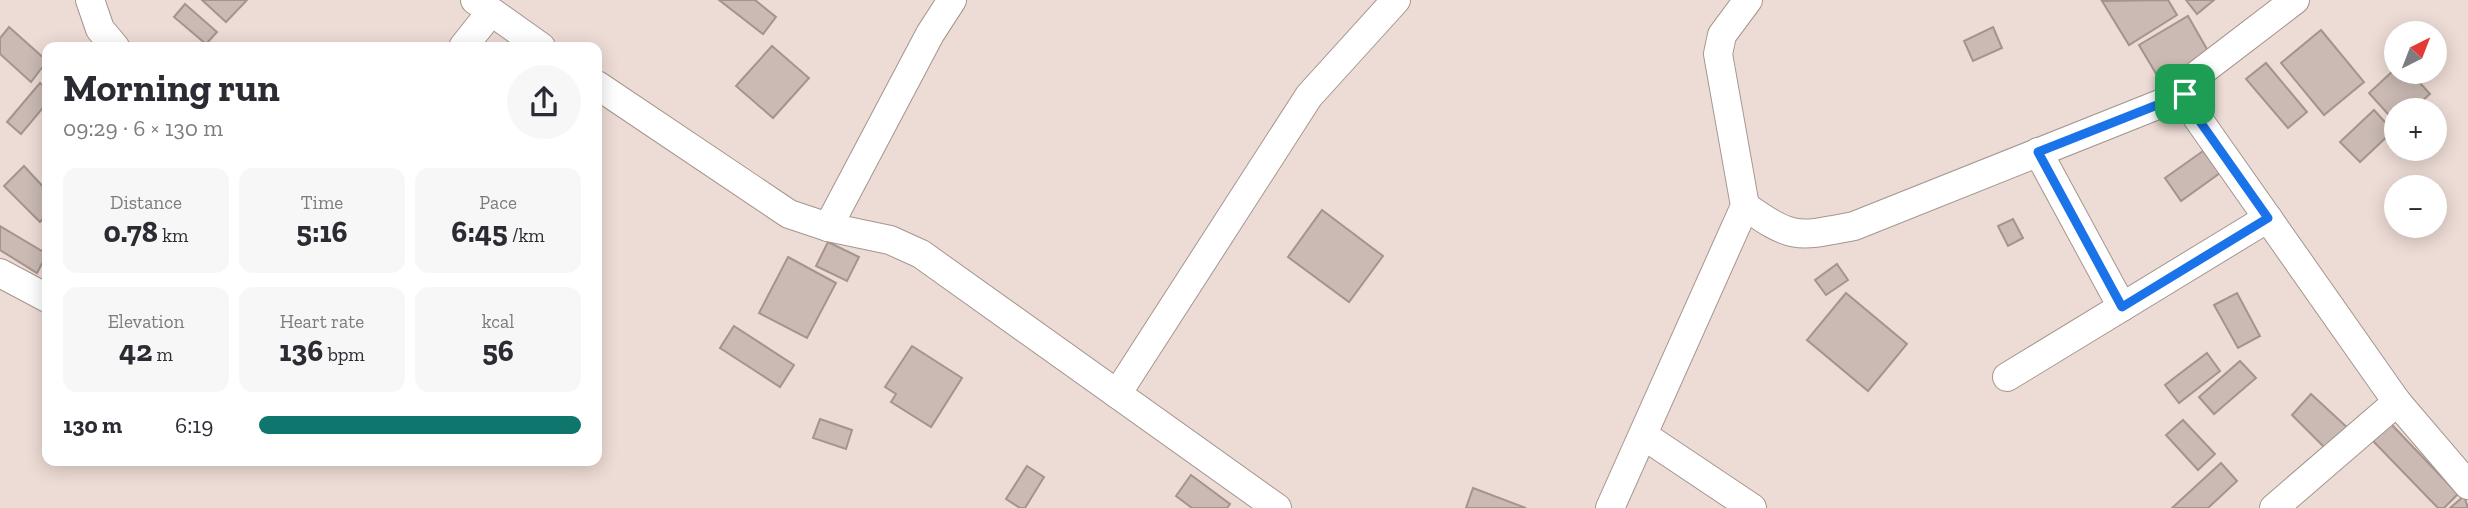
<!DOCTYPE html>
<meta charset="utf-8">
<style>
body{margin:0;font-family:"Zilla Slab",serif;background:#f7f7f7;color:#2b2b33;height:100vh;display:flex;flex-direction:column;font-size:26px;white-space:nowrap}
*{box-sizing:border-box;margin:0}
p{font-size:23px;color:#7c7c81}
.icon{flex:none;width:38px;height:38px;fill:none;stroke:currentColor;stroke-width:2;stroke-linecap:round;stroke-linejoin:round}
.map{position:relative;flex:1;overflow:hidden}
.details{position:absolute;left:42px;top:42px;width:560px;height:424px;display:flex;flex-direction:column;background:#fff;border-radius:14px;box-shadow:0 4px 18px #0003}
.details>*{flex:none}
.needle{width:46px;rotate:42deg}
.controls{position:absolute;left:2384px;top:21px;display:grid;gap:14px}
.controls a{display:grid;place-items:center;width:63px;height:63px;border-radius:50%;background:#fff;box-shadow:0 4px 18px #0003;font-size:35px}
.pin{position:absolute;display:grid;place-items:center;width:60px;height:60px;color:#fff;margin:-30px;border-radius:14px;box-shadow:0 4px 10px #0006}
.round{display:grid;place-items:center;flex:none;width:74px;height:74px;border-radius:37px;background:#f7f7f7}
.summary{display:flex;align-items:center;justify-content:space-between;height:119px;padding:0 21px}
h1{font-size:38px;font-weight:800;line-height:52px}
.metrics{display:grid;grid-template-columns:repeat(3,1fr);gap:10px;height:119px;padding:7px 21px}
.metrics div{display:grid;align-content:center;border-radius:14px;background:#f7f7f7;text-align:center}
.metrics b{font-size:30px;font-weight:800}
.metrics small{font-size:19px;font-weight:400}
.metrics p{font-size:19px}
ul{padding:0 21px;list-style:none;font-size:23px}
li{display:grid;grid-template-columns:112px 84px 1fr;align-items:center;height:52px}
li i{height:18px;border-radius:9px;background:#0f766e}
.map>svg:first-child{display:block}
.building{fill:#cabab3;stroke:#a4948d;stroke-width:2}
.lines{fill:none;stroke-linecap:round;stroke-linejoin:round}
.street-casing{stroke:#a5958f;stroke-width:30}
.street{stroke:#fff;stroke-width:28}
.route-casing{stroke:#fff;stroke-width:14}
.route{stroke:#1a73e8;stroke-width:9}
</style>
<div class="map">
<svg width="2468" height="508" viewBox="0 0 2468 508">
<rect width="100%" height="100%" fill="#eddcd5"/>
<g class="building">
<path d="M202 0H247L226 22Z"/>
<path d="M719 0H755L776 17 763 34Z"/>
<path d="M2168 0 2177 15 2129 45 2102 1Z"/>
<path d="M2186 0H2214L2197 14Z"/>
<path d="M185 4 217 32 206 44 174 17Z"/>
<path d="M2188 16 2212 58 2164 87 2139 45Z"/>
<path d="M9 27 47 61 31 82 0 54V38Z"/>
<path d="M1993 27 2002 48 1973 61 1964 41Z"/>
<path d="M2321 30 2364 82 2324 115 2281 63Z"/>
<path d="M772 46 809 78 773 118 736 86Z"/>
<path d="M2266 63 2307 112 2288 128 2246 79Z"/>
<path d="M2396 68V72H2410L2430 94 2412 110H2396V123L2369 93Z"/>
<path d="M40 83 47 89V103L21 134 7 122Z"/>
<path d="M2374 110 2393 131 2360 162 2340 142Z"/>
<path d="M2203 151 2220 173 2181 201 2165 178Z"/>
<path d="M24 166 47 191V214L40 222 4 186Z"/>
<path d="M1322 210 1383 256 1349 302 1288 257Z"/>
<path d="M2013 219 2023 238 2008 246 1998 226Z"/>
<path d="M0 226 47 254 37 273 0 250Z"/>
<path d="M828 242 859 257 847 281 816 266Z"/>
<path d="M788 257 836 283 807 338 759 313Z"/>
<path d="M1837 264 1848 280 1826 295 1815 280Z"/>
<path d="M1846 293 1907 344 1868 391 1807 340Z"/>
<path d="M2237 293 2260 336 2238 348 2214 305Z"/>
<path d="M734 326 794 365 780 387 720 348Z"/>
<path d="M912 346 962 378 931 427 891 402 896 394 885 387Z"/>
<path d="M2207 353 2220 371 2179 403 2165 385Z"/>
<path d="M2240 361 2256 378 2214 414 2199 397Z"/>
<path d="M2311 394 2350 430 2329 452 2292 415Z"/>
<path d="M820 419 852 430 846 449 813 438Z"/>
<path d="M2183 420 2215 454 2198 470 2166 435Z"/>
<path d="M2391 424 2458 494 2444 508H2438L2373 441Z"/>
<path d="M2221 463 2237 481 2208 508H2172Z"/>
<path d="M1027 466 1044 477 1025 508H1020L1006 499Z"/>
<path d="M1191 475 1230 504 1227 508H1192L1176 496Z"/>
<path d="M1473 488 1526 508H1466Z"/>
<path d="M2464 496 2468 508H2450Z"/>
</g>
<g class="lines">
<g class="street-casing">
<g id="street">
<path d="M90 0 100 29 115 47"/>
<path d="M475 0 541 47"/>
<path d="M463 47 490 13"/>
<path d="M597 85 789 214 828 227 890 240 921 254 1277 508"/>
<path d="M2185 94 2189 106 2397 402 2468 485"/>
<path d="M2038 152 2122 307"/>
<path d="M1745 206C1793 240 1797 237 1854 226L2185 94 2193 78 2295 0"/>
<path d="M828 227 930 34 952 0"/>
<path d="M0 273 47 298"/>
<path d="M2007 377 2268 218"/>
<path d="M1117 394 1309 96 1396 0"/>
<path d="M1643 435 1752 508"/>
<path d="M1610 508 1745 206 1718 54 1722 35 1748 0"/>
<path d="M2274 508 2397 402"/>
</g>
</g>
<use href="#street" class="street"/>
</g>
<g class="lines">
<g class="route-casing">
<path id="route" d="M2185 94 2189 106 2268 218 2122 307 2038 152Z"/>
</g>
<use href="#route" class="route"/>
</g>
</svg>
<div class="controls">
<a><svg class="needle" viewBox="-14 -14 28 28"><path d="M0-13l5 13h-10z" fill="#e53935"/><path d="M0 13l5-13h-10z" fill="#7c7c81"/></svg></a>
<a>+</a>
<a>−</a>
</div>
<div class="pin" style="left:2185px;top:94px;background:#1e9e55"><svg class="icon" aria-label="arrive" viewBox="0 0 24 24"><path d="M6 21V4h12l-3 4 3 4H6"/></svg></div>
<section class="details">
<div class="summary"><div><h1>Morning run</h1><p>09:29 · 6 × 130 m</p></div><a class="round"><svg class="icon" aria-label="share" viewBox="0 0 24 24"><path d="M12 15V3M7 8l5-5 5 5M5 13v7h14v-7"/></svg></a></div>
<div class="metrics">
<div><p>Distance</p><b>0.78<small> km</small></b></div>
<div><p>Time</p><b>5:16</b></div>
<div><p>Pace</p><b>6:45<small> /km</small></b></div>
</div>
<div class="metrics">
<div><p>Elevation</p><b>42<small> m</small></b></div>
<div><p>Heart rate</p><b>136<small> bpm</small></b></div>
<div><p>kcal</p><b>56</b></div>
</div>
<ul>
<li><b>130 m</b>6:19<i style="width:100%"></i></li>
</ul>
</section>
</div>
